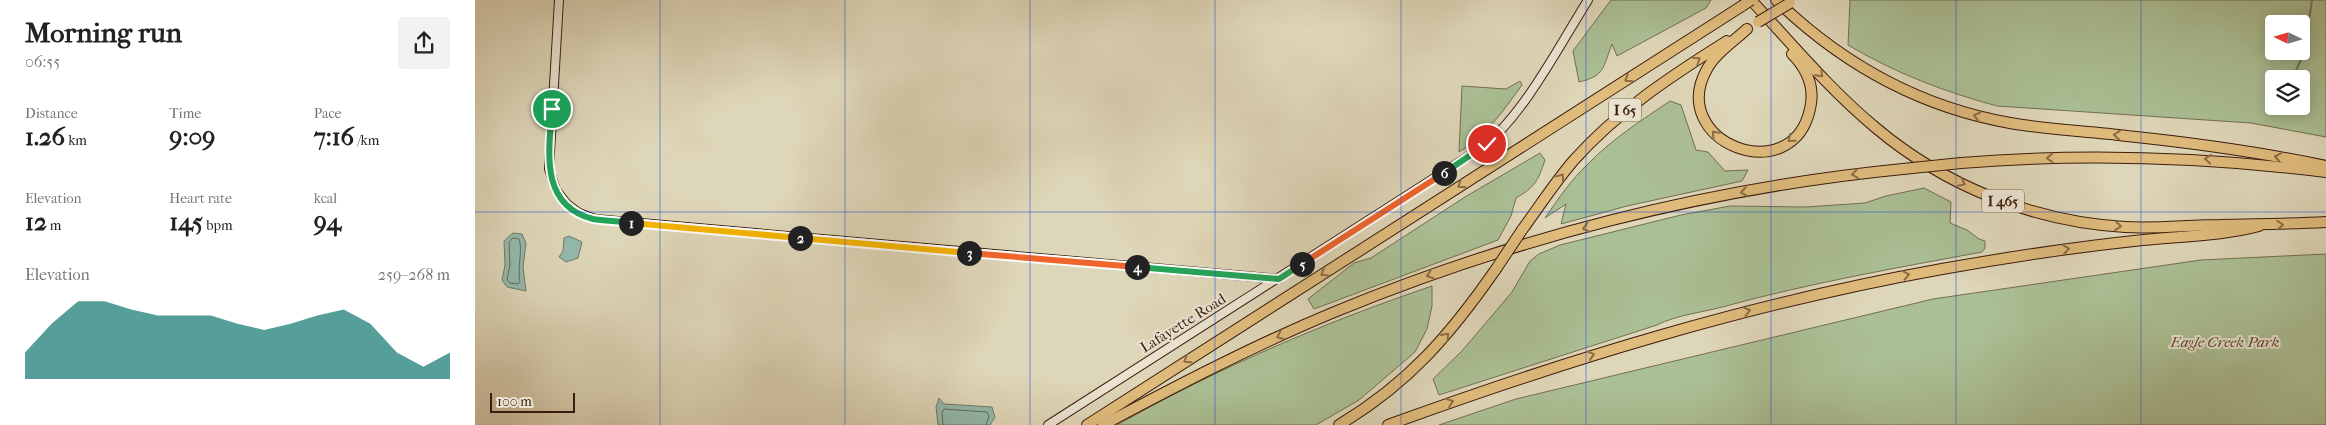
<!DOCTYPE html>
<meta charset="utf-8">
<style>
body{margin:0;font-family:"IM FELL French Canon",serif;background:#f2f2f2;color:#222;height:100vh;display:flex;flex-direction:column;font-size:19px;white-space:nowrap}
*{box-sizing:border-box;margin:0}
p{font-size:16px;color:#767676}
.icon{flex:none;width:28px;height:28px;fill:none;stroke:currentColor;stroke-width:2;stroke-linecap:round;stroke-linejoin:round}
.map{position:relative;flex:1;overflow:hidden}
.panel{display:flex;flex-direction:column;background:#fff;width:475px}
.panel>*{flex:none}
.needle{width:32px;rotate:275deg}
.tools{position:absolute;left:1790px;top:15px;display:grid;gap:10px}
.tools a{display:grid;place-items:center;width:45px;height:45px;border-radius:5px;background:#fff;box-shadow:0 2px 12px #0003;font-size:25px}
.scale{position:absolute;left:15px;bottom:12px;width:85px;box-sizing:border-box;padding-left:5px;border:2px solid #3b1c0d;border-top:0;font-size:14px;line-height:18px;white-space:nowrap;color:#3b1c0d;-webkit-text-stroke:4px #eae4d1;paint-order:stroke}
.pin{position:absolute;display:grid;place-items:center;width:42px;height:42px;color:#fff;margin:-21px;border:2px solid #fff;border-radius:50%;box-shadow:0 1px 5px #0007}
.km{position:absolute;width:25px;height:25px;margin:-12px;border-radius:50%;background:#222;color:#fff;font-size:14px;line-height:25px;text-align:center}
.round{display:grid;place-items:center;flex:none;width:52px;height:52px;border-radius:5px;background:#f2f2f2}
.overview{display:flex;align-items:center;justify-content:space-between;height:85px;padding:0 25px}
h1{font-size:28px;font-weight:800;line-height:38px}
.metrics{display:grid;grid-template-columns:repeat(3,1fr);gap:8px;height:85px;padding:5px 25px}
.metrics div{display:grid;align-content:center}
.metrics b{font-size:25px;font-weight:800}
.metrics small{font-size:14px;font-weight:400}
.metrics p{font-size:14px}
.chart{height:140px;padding:10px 25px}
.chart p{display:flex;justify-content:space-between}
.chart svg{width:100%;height:90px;margin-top:5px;fill:#0f766e;opacity:.7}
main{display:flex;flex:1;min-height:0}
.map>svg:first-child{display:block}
.green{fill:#abbf94;stroke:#736e50;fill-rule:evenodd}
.water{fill:#93b9ac;stroke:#707a6c}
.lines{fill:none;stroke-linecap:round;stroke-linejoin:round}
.shore{stroke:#676a5c;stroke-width:1}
.stream{stroke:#707a6c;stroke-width:2}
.secondary-casing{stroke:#3b1c0d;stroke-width:10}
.highway-casing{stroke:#3b1c0d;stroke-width:12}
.secondary{stroke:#eae4d1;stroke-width:8}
.highway{stroke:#dfbb7c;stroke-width:10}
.highway-bridge-casing{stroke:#3b1c0d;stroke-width:12;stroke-linecap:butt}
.highway-bridge{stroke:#dfbb7c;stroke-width:10}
.oneway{stroke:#8d6c44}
.split-1-casing{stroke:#fff;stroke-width:10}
.split-2-casing{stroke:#fff;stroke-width:10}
.split-3-casing{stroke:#fff;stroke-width:10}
.split-4-casing{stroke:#fff;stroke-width:10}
.split-5-casing{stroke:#fff;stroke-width:10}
.split-6-casing{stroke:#fff;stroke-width:10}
.split-7-casing{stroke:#fff;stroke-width:10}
.split-1{stroke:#22a559;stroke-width:6}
.split-2{stroke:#f5b400;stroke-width:6}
.split-3{stroke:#f5b400;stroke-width:6}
.split-4{stroke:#f0652b;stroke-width:6}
.split-5{stroke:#22a559;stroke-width:6}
.split-6{stroke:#f0652b;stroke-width:6}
.split-7{stroke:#22a559;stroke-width:6}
.grid{fill:none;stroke:#1d4ed8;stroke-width:1;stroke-opacity:0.55}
.labels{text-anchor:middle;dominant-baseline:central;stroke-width:4;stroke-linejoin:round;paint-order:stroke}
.shield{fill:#eae4d1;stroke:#705848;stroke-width:1}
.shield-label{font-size:14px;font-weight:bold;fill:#3b1c0d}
.street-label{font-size:15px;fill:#3b1c0d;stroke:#eae4d1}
.park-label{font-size:15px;font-style:italic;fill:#57452f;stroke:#eae4d1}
</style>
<main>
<section class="panel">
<div class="overview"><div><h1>Morning run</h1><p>06:55</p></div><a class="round"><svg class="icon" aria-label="share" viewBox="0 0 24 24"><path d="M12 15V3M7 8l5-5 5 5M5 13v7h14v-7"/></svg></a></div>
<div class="metrics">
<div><p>Distance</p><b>1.26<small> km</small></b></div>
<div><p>Time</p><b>9:09</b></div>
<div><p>Pace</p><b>7:16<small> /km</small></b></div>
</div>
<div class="metrics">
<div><p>Elevation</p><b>12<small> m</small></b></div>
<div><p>Heart rate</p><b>145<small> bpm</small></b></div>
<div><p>kcal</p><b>94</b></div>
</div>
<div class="chart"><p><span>Elevation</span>259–268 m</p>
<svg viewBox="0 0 160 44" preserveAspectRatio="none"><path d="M0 44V31L10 17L20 6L30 6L40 10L50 13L60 13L70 13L80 17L90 20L100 17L110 13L120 10L130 17L140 31L150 38L160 31V44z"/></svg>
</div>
</section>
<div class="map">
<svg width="1851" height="425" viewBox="0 0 1851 425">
<rect width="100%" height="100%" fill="#ded6b8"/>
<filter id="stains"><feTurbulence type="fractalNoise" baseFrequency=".004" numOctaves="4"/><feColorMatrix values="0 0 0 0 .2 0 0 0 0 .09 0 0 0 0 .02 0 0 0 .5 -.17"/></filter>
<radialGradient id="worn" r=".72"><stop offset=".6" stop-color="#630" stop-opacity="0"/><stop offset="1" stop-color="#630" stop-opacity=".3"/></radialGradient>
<g class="green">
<path d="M1136 0H1236L1231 8 1142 56 1137 44C1128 67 1130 76 1104 82L1098 51Z"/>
<path d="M1375 0H1851V137L1776 123 1522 106C1470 92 1420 73 1373 45ZM1799 24H1826V51H1799ZM1799 79H1826V106H1799Z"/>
<path d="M1045 81 1047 85C1028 111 1012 135 984 152L987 86 1031 89Z"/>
<path d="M1195 101 1206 105 1221 150 1233 152 1250 171 1273 170 1267 181 1152 206 1086 224 1091 204 1070 218C1083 199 1096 180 1113 164 1137 139 1167 120 1195 101Z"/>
<path d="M1065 153 1070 160C1063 181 1060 187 1041 198L1036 216 1023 240 839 309 833 299 879 263 896 258 990 197Z"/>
<path d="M1449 188 1476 202 1475 223 1492 230 1504 239 1510 241V248L1507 252C1421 268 1335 283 1251 306 1230 312 1201 315 1182 325L964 395 958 379 987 351 1037 292 1055 261 1064 254 1085 245 1206 215 1255 206 1331 207 1390 203 1411 196Z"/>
<path d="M1851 254V425H964L1041 399 1458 299 1726 260Z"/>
<path d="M957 286V306L952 329 940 352 884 400 841 425H642C743 368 848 323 957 286Z"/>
</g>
<g class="water">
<path d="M38 233 47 234 51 243 48 267 51 291 32 287 27 280 30 265 29 241Z"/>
<path d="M94 236 107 242 103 258 91 262 84 257 88 251 89 238Z"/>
<path d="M464 398 469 404 517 407 520 417 515 425H463L461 407Z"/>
</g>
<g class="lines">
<g class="shore">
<path d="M38 238 44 239C48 249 42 269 45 282L43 284 35 283 32 279 35 265 34 243Z"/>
<path d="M468 425 467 412 469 409 512 412 514 416 511 425"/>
</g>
<path class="stream" d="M1817 79 1829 53 1837 0"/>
<g class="secondary-casing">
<g id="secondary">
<path d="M84 0 74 169 81 190 92 204 104 213 120 219 804 279"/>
<path d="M573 425 1008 147C1050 113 1084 46 1113 0"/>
</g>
</g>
<g class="highway-casing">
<g id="highway">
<path d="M1276 0C1316 43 1355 90 1401 128 1470 186 1559 222 1650 227 1682 229 1713 225 1745 225 1780 224 1816 224 1851 222"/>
<path d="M1301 0C1367 64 1445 107 1535 123 1574 130 1613 131 1652 136 1719 143 1785 152 1851 166"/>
<path d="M1272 29C1259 41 1241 53 1232 69 1191 142 1317 191 1335 109 1340 88 1332 69 1317 54"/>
<path d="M1486 163C1609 153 1729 157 1851 172"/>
<path d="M1047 230C1064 207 1080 182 1099 160 1143 111 1196 76 1252 41"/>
<path d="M612 425 1267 6"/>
<path d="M628 425C703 385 778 346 857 313 1038 238 1233 188 1428 169"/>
<path d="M864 425C934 383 975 335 1021 269"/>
<path d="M913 425C1094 359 1277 303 1467 269 1534 257 1601 247 1668 240 1706 236 1747 236 1784 226"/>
</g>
</g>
<use href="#secondary" class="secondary"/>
<use href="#highway" class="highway"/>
<g class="highway-bridge-casing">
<g id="highway-bridge">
<path d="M1267 6 1276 0"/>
<path d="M1283 22 1315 3"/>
<path d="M1428 169 1486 163"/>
<path d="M1021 269 1047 230"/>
</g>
</g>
<use href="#highway-bridge" class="highway-bridge"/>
</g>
<defs><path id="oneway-chevron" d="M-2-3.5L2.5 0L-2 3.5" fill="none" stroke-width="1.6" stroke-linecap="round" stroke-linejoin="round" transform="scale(1.25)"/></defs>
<g class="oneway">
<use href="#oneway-chevron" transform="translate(1222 60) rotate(-33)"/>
<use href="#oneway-chevron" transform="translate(1345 74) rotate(46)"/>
<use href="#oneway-chevron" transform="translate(1153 79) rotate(147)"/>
<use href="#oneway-chevron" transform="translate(1502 116) rotate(-166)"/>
<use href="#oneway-chevron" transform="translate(1240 134) rotate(-133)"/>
<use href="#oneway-chevron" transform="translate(1642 135) rotate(-175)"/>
<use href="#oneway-chevron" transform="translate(1316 139) rotate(141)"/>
<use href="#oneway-chevron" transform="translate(1803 157) rotate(-170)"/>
<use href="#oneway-chevron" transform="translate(1575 158) rotate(178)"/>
<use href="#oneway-chevron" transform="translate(1733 159) rotate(-176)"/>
<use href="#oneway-chevron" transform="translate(1380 174) rotate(173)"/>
<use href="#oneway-chevron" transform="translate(1086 177) rotate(-53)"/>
<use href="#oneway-chevron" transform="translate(1487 183) rotate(26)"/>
<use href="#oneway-chevron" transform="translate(986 185) rotate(147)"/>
<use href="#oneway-chevron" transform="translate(1269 192) rotate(170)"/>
<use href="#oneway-chevron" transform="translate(1805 225) rotate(-3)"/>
<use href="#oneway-chevron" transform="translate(1643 226) rotate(5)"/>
<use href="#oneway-chevron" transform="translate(1111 228) rotate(165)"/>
<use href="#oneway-chevron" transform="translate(1591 249) rotate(-8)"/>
<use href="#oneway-chevron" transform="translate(849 273) rotate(148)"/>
<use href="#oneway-chevron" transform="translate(955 275) rotate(161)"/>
<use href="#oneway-chevron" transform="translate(1431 275) rotate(-11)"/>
<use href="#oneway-chevron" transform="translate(1272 311) rotate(-14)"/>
<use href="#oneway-chevron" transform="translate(805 336) rotate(156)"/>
<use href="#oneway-chevron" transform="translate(971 336) rotate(-49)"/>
<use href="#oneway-chevron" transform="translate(1116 355) rotate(-17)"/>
<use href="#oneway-chevron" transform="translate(712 360) rotate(147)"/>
<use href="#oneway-chevron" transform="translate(975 402) rotate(-20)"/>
</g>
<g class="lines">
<g class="split-1-casing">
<path id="split-1" d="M77 109C74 151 64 205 118 219 130 221 144 221 156 223"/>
</g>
<g class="split-2-casing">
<path id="split-2" d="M156 223 325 238"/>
</g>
<g class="split-3-casing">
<path id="split-3" d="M325 238 494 253"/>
</g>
<g class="split-4-casing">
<path id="split-4" d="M494 253 662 267"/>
</g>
<g class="split-5-casing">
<path id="split-5" d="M662 267 804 279 827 264"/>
</g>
<g class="split-6-casing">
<path id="split-6" d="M827 264 969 173"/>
</g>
<g class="split-7-casing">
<path id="split-7" d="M969 173 1012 144"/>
</g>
<use href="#split-1" class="split-1"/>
<use href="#split-2" class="split-2"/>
<use href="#split-3" class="split-3"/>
<use href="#split-4" class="split-4"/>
<use href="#split-5" class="split-5"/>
<use href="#split-6" class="split-6"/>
<use href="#split-7" class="split-7"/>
</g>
<path class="grid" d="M185 0V425M370 0V425M555 0V425M740 0V425M926 0V425M1111 0V425M1296 0V425M1481 0V425M1666 0V425M0 212H1851"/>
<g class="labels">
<g class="shield">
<rect x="1134" y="98.5" width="32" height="23" rx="4"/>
<rect x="1507" y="189.5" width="42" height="23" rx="4"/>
</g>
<g class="shield-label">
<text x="1150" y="110">I 65</text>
<text x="1528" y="201">I 465</text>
</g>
<g class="street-label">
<text transform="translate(708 323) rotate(-32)">Lafayette Road</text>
</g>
<g class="park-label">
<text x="1750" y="342">Eagle Creek Park</text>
</g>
</g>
<rect width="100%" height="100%" filter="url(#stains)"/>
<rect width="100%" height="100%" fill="url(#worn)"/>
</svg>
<div class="tools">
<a><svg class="needle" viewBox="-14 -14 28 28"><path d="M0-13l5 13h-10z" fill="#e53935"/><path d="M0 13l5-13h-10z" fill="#767676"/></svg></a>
<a><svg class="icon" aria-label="layers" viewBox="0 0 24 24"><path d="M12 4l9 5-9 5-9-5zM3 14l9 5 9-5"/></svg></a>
</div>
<div class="scale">100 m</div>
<div class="pin" style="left:77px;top:109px;background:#1e9e55"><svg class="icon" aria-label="arrive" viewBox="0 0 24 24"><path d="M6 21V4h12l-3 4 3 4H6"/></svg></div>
<div class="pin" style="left:1012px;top:144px;background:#d93025"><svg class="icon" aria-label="check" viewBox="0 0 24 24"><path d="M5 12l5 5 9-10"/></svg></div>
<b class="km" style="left:156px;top:223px">1</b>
<b class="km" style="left:325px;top:238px">2</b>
<b class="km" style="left:494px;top:253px">3</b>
<b class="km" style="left:662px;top:267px">4</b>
<b class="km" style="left:827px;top:264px">5</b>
<b class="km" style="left:969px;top:173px">6</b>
</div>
</main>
